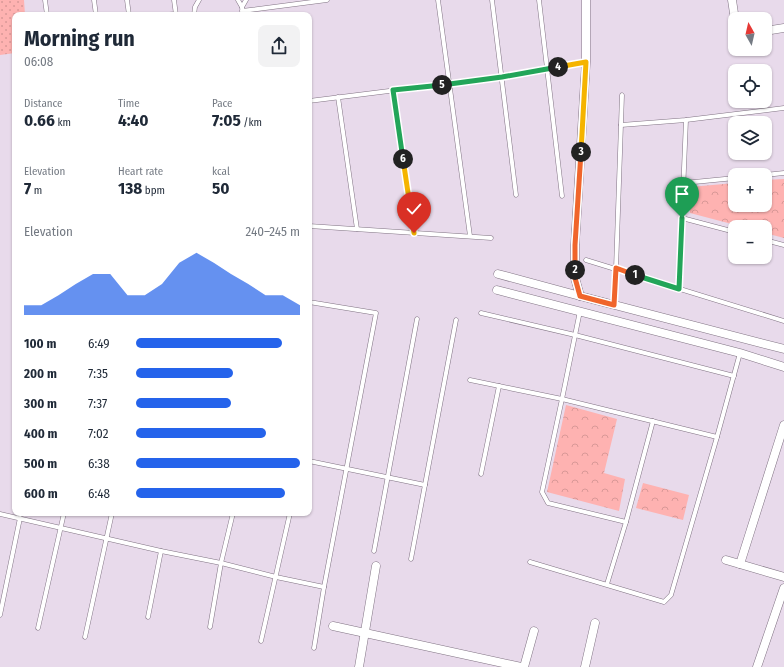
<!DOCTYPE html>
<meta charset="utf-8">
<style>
body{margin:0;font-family:"Fira Sans Condensed",sans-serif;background:#f2f2f3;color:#1f2937;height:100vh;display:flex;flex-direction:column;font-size:15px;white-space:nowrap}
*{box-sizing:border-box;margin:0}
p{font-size:13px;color:#747a83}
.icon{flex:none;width:22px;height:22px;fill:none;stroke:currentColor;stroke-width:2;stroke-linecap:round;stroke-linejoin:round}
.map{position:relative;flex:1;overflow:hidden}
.panel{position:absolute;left:12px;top:12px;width:300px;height:504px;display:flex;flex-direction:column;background:#fff;border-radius:8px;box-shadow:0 1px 3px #0004}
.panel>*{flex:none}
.needle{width:26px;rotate:352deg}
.fabs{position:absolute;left:728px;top:12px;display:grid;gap:8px}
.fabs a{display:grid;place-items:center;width:44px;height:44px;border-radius:8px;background:#fff;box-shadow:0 1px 3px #0004;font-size:20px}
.pin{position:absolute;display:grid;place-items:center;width:34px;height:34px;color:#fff;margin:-41px -17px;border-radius:50% 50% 50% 0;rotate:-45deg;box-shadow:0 0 4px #0007}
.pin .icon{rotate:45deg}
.km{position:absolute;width:20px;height:20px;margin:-10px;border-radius:50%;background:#222;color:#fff;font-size:11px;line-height:20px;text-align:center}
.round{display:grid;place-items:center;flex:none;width:42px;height:42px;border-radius:8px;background:#f2f2f3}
.overview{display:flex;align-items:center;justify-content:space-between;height:68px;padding:0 12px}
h1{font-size:22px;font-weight:700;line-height:30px}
.figures{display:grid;grid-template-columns:repeat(3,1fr);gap:6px;height:68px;padding:4px 12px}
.figures div{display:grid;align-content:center}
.figures b{font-size:17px;font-weight:700}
.figures small{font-size:11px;font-weight:400}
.figures p{font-size:11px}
.chart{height:112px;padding:8px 12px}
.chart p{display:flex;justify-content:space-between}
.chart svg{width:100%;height:72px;margin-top:4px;fill:#2563eb;opacity:.7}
ul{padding:0 12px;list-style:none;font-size:13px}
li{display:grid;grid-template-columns:64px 48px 1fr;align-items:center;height:30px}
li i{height:10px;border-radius:5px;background:#2563eb}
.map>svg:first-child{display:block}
.grass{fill:url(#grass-dots)}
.park{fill:url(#park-crowns)}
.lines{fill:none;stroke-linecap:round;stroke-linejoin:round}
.lane-casing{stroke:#807383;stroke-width:5}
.street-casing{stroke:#807383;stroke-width:9}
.lane{stroke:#fff;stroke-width:4}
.street{stroke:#fff;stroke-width:8}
.split-1-casing{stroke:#fff;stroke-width:8}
.split-2-casing{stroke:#fff;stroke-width:8}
.split-3-casing{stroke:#fff;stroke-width:8}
.split-4-casing{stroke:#fff;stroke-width:8}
.split-5-casing{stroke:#fff;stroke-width:8}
.split-6-casing{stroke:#fff;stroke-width:8}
.split-7-casing{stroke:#fff;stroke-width:8}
.split-1{stroke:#22a559;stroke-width:5}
.split-2{stroke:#f0652b;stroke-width:5}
.split-3{stroke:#f0652b;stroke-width:5}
.split-4{stroke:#f5b400;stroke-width:5}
.split-5{stroke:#22a559;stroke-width:5}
.split-6{stroke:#22a559;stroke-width:5}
.split-7{stroke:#f5b400;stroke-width:5}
</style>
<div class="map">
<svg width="784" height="667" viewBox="0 0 784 667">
<defs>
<pattern id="grass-dots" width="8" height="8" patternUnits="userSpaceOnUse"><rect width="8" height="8" fill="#feb2b1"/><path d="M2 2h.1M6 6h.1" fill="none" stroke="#d99897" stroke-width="1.8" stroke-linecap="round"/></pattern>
<pattern id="park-crowns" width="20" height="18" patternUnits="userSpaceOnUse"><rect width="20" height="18" fill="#feb2b1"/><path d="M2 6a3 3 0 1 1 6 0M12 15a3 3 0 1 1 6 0" fill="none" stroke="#d99897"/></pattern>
</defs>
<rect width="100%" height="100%" fill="#e8daeb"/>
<path class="grass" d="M0 0H24L25 15H15V53L0 55Z"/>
<g class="park">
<path d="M784 179V238L765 233V227H743L690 213V187L735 183V205H765V180Z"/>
<path d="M566 405 617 419 604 473 625 479 619 511 547 492Z"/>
<path d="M643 483 689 495 683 520 636 508Z"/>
</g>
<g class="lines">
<g class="lane-casing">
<g id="lane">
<path d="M45 0 47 15"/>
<path d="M94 0 96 15"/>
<path d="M127 0 129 15"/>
<path d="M174 0 176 15"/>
<path d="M238 0 242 7 243 15"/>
<path d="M438 0 470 236"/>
<path d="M492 0 516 195"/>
<path d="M539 0 562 196"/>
<path d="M242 7 246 0"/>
<path d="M242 11 327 0"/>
<path d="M163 15 176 14"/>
<path d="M194 15 195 7 199 0"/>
<path d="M393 90 414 233"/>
<path d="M338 97 357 229"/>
<path d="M309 101 501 77 547 68 586 62"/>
<path d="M621 125 686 120 784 108"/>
<path d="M765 175 784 173"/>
<path d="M684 183 735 178"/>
<path d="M682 218 735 232"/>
<path d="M309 226 491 238"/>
<path d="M765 240 784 245"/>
<path d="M586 260 784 321"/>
<path d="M679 289 686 120"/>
<path d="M309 302 376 313 324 587 314 648"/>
<path d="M614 304 616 269 622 95"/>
<path d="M580 311 562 399 542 492 548 503 626 522"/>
<path d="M481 313 575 335 734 376"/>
<path d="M470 380 562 399 717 437"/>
<path d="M309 461 425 485"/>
<path d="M481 474 499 386"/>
<path d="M0 514 161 551 221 563 276 577 324 587"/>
<path d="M374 551 417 319"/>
<path d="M411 559 456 320"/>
<path d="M530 562 664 602 671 595 717 437 740 353"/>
<path d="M607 584 626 522 653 421"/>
<path d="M0 615 20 518"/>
<path d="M148 617 161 551"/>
<path d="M210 627 221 563 233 513"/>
<path d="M38 628 64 513"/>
<path d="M85 637 112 513"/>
<path d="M261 641 290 513"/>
</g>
</g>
<g class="street-casing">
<g id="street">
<path d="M732 0 735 20"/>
<path d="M765 31 784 28"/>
<path d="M498 274 580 296 784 349"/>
<path d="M497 290 740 353 784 367"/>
<path d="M580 296 575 278V245L586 62V0"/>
<path d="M726 560 784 577"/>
<path d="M740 564 784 425"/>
<path d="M333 626 521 667"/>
<path d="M359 667 376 566"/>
<path d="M524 667 534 631"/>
<path d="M585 667 595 623"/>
<path d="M757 667 784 588"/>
</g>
</g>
<use href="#lane" class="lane"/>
<use href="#street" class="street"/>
</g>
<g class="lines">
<g class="split-1-casing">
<path id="split-1" d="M635 275 679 289 682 218"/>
</g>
<g class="split-2-casing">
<path id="split-2" d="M575 270V278L580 296 614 305 616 268 635 275"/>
</g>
<g class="split-3-casing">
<path id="split-3" d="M575 270V245L581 152"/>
</g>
<g class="split-4-casing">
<path id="split-4" d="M558 67 586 62 581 152"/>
</g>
<g class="split-5-casing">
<path id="split-5" d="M442 85 502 77 558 67"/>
</g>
<g class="split-6-casing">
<path id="split-6" d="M403 159 393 90 442 85"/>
</g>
<g class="split-7-casing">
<path id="split-7" d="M403 159 414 233"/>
</g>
<use href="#split-1" class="split-1"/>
<use href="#split-2" class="split-2"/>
<use href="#split-3" class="split-3"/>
<use href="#split-4" class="split-4"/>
<use href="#split-5" class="split-5"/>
<use href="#split-6" class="split-6"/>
<use href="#split-7" class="split-7"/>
</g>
</svg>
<div class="fabs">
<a><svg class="needle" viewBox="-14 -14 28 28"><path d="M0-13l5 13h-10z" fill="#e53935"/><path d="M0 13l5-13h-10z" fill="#747a83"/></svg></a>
<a><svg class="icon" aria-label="locate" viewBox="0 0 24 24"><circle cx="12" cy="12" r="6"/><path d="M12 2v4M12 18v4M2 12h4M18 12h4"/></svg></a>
<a><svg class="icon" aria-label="layers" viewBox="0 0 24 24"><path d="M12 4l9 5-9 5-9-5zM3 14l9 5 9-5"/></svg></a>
<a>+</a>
<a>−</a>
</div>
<div class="pin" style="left:682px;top:218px;background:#1e9e55"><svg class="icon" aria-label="arrive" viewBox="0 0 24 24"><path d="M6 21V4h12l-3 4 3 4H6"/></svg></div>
<div class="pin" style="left:414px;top:233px;background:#d93025"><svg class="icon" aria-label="check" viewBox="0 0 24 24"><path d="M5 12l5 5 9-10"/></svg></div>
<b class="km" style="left:635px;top:275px">1</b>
<b class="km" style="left:575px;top:270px">2</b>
<b class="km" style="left:581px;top:152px">3</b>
<b class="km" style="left:558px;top:67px">4</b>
<b class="km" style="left:442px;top:85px">5</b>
<b class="km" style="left:403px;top:159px">6</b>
<section class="panel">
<div class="overview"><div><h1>Morning run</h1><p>06:08</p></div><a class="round"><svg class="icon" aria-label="share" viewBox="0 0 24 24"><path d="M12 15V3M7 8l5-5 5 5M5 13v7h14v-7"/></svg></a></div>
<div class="figures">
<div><p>Distance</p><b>0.66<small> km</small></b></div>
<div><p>Time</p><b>4:40</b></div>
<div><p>Pace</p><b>7:05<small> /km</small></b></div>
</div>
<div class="figures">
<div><p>Elevation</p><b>7<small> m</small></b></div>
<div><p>Heart rate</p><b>138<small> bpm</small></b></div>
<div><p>kcal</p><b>50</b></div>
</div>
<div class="chart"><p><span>Elevation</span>240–245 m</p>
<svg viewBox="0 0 160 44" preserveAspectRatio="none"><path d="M0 44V38L10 38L20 32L30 25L40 19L50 19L60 32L70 32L80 25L90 12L100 6L110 12L120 19L130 25L140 32L150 32L160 38V44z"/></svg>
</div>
<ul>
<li><b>100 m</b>6:49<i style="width:89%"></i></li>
<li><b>200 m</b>7:35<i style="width:59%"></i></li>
<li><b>300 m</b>7:37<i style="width:58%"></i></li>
<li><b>400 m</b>7:02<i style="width:79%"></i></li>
<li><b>500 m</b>6:38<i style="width:100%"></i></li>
<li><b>600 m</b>6:48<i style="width:91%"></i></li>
</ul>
</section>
</div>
